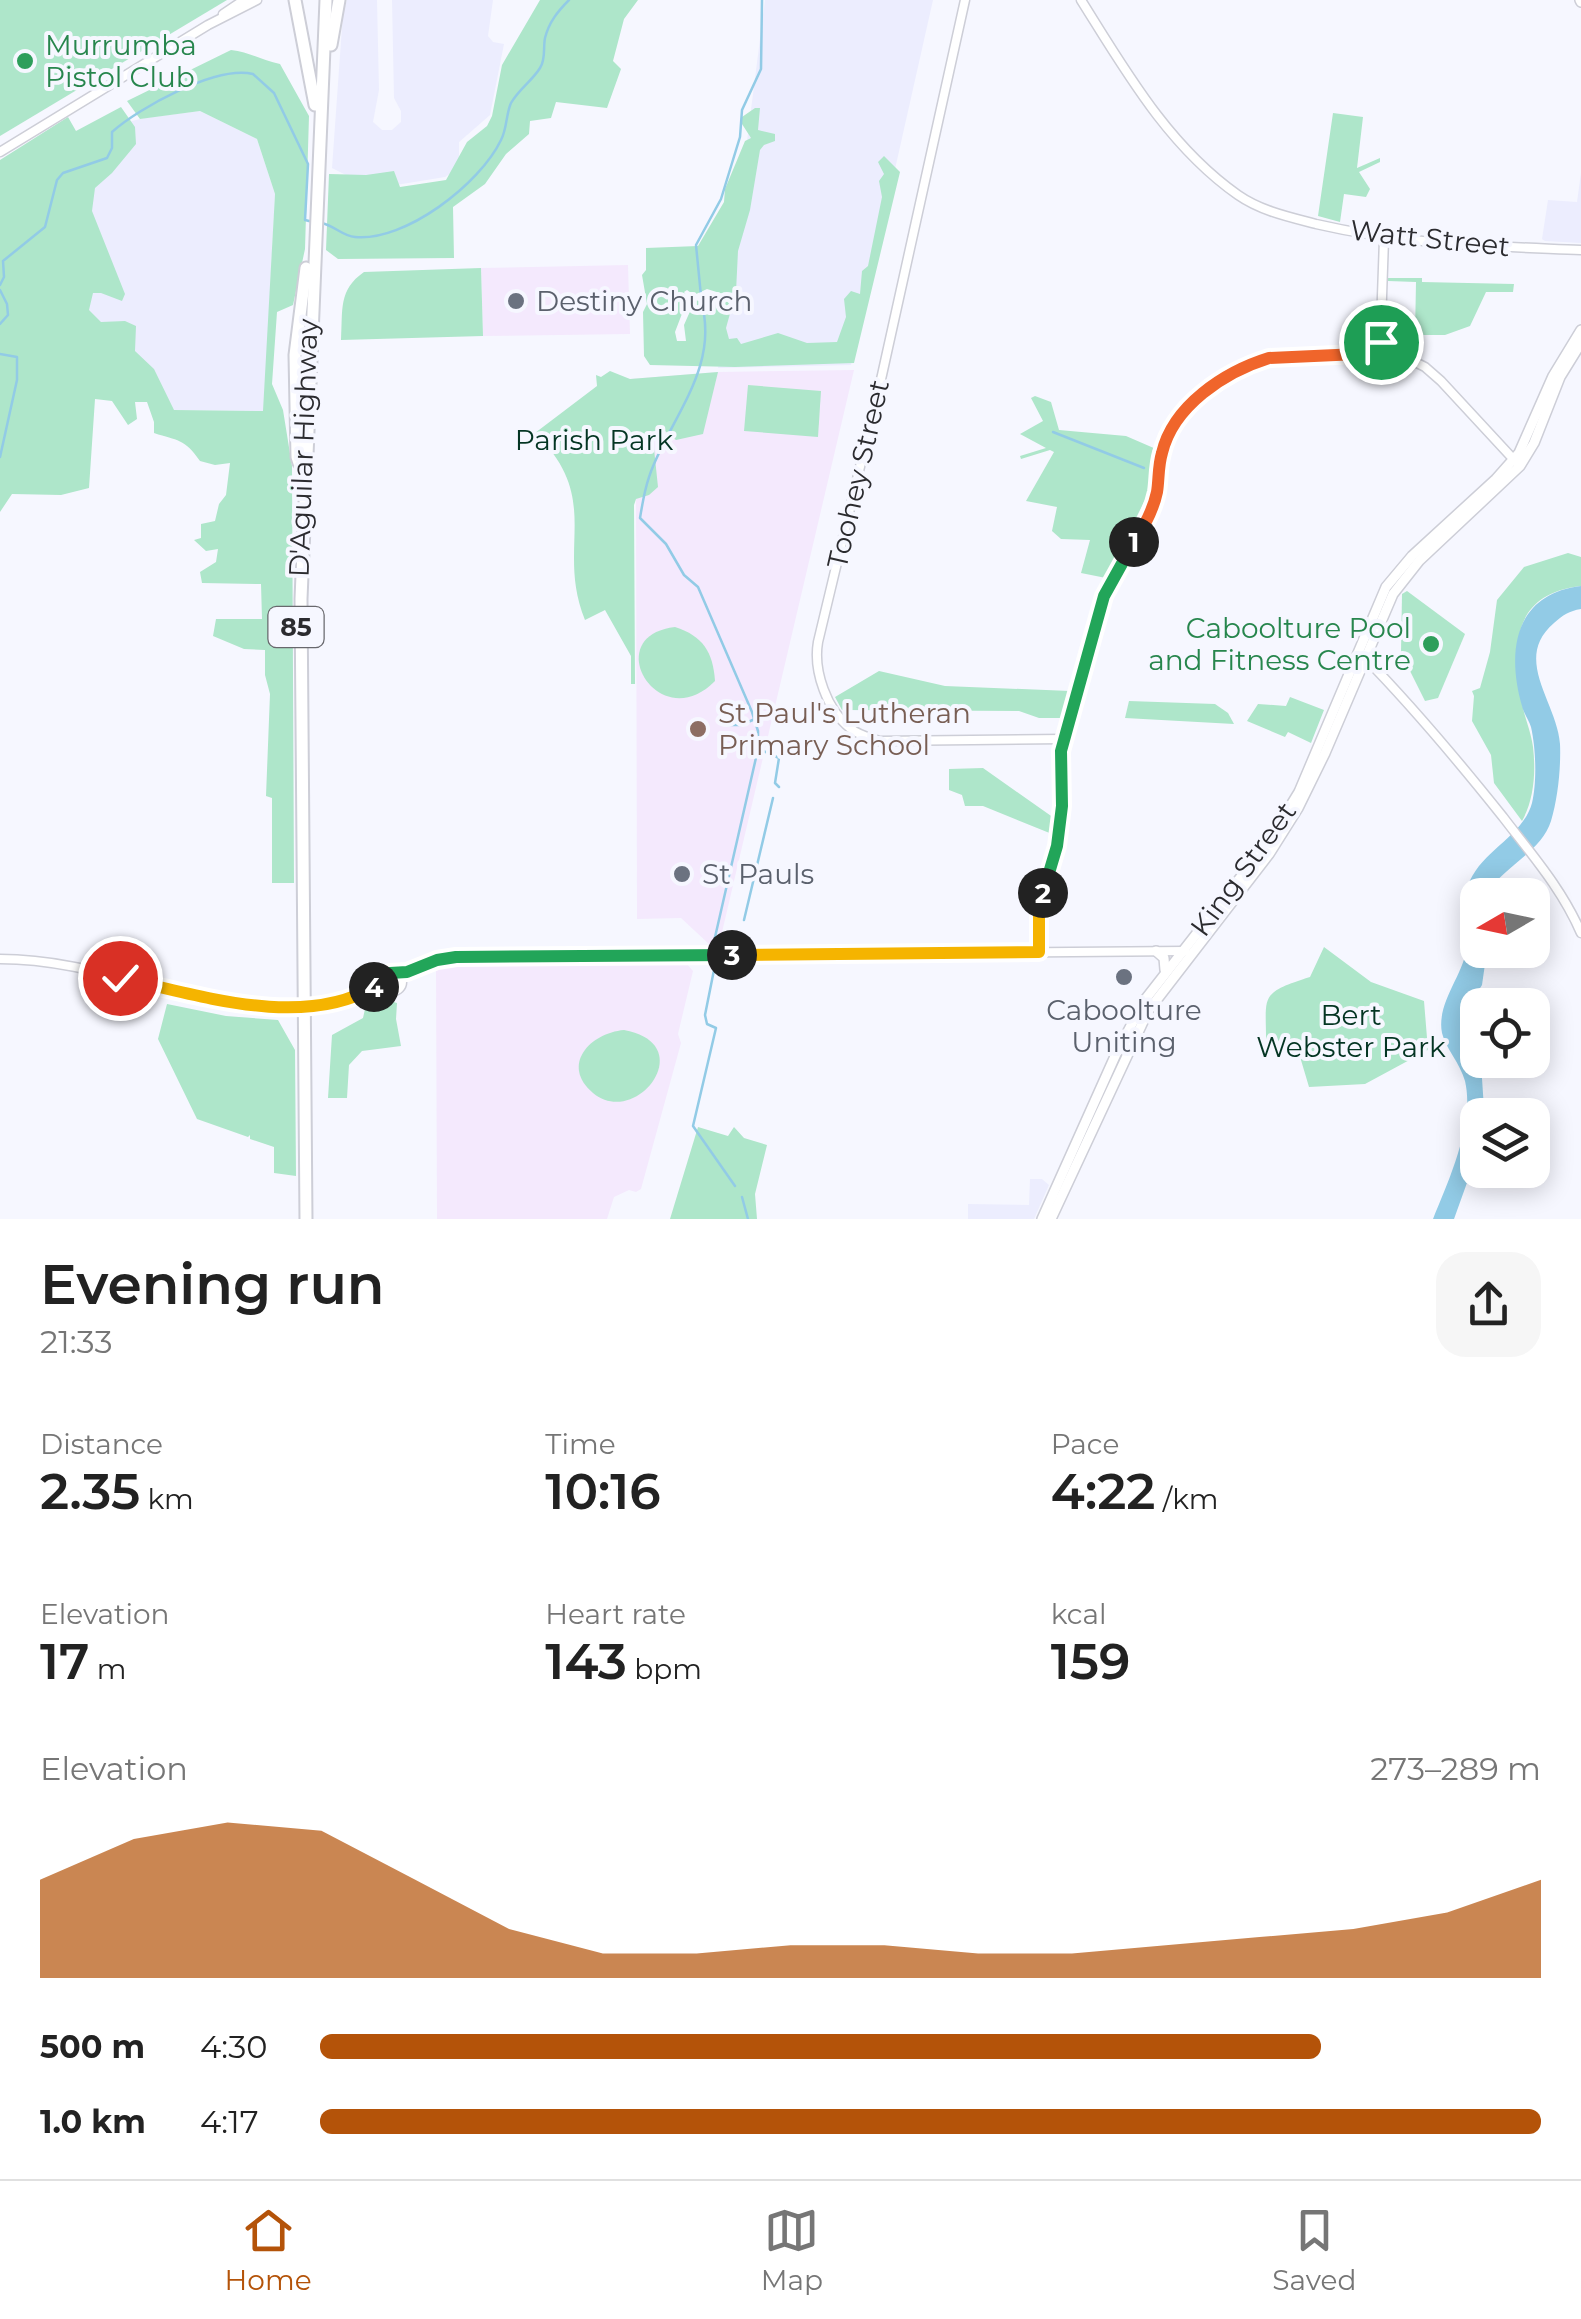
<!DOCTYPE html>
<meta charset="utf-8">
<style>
body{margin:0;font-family:Montserrat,sans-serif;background:#f6f6f6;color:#222;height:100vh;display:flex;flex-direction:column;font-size:38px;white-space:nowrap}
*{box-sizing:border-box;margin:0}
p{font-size:32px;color:#767676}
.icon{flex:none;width:55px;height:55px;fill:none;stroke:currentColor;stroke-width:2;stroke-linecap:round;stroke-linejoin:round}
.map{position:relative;height:1219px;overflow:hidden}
.panel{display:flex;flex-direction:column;background:#fff;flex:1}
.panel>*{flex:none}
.needle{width:65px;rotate:261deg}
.tools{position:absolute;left:1460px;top:878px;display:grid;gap:20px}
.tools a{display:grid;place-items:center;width:90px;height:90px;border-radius:20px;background:#fff;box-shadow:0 5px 25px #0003;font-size:50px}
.pin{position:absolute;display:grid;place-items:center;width:85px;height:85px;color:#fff;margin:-42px;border:5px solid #fff;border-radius:50%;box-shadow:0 2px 10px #0007}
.km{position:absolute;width:50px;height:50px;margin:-25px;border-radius:50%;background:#222;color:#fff;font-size:28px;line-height:50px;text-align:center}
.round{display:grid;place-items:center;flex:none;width:105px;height:105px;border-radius:30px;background:#f6f6f6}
.head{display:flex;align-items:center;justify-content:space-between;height:170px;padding:0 40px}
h1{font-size:55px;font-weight:600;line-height:75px}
.metrics{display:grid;grid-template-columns:repeat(3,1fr);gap:15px;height:170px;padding:10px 40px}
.metrics div{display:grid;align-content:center}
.metrics b{font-size:50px;font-weight:600}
.metrics small{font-size:28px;font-weight:400}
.metrics p{font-size:28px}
.chart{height:280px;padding:20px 40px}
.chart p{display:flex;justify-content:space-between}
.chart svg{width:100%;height:180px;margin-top:10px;fill:#b45309;opacity:.7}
ul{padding:0 40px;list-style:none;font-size:32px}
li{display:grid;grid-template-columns:160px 120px 1fr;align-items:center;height:75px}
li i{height:25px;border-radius:12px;background:#b45309}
.menu{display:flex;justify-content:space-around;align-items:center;height:140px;border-top:2px solid #e0e0e0;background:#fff;font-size:28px;color:#767676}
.menu a{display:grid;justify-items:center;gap:5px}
.menu .active{color:#b45309}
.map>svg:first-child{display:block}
.built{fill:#ecedfe}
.education{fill:#f4e9fd}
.green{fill:#aee6ca}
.water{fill:#92cbe6}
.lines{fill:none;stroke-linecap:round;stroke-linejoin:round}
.stream{stroke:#92cbe6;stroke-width:2.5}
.secondary-casing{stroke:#cdced7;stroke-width:11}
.primary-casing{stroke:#cdced7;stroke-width:12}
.highway-casing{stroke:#cdced7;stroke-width:15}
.secondary{stroke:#fff;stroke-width:8}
.primary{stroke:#fff;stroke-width:9}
.highway{stroke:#fff;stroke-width:11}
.secondary-bridge-casing{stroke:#cdced7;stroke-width:11;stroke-linecap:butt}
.secondary-bridge{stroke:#fff;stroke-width:8}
.split-1-casing{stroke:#fff;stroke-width:20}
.split-2-casing{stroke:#fff;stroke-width:20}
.split-3-casing{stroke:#fff;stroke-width:20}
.split-4-casing{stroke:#fff;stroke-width:20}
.split-5-casing{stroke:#fff;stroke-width:20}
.split-1{stroke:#f0652b;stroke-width:12}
.split-2{stroke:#22a559;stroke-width:12}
.split-3{stroke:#f5b400;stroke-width:12}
.split-4{stroke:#22a559;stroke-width:12}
.split-5{stroke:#f5b400;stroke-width:12}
.leisure-dot{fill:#2e9e5b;stroke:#f6f7ff;stroke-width:4}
.worship-dot{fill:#6b7280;stroke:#f6f7ff;stroke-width:4}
.education-dot{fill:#8d6e63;stroke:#f6f7ff;stroke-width:4}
.labels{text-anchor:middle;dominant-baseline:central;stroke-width:8;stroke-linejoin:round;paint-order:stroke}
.shield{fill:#f6f7ff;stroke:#68686d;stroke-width:2.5}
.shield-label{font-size:25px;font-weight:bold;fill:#2b2b2f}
.leisure-label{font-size:28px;fill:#27864d;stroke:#f6f7ff;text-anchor:start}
.street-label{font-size:28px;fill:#2b2b2f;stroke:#f6f7ff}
.worship-label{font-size:28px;fill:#5b616d;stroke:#f6f7ff;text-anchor:start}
.park-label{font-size:28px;fill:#043523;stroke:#f6f7ff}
.education-label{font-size:28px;fill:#785e54;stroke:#f6f7ff;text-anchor:start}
</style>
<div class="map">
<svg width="1581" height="1219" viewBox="0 0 1581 1219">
<rect width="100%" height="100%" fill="#f6f7ff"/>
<g class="built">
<path d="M347 0H377L379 90 373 122 382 130H392L401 122V111L394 98 392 0H493L488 36 493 42 504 44 490 115 459 142V168L445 177 396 185 346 175 332 168 343 13Z"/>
<path d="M765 0H933L851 365 718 368Z"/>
<path d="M200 111 257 139 275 194 264 411 157 410 129 374 69 368 73 136 144 118Z"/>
<path d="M1581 173V243L1545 241 1542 239 1548 200 1577 202Z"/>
<path d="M1030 1179H1042L1049 1185 1034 1219H968V1204L1029 1205Z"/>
</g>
<g class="education">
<path d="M628 265 630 334 483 336 481 268Z"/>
<path d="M854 370 719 945H710L681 918 637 919 636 499 630 379 718 372Z"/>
<path d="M686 963 693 971 678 1034 681 1043 641 1189 636 1192 629 1190 614 1197 607 1219H437L436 969 465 964Z"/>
</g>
<g class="green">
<path d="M0 0H227L0 136Z"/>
<path d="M540 0H638L624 19 613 61 621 69 607 108 556 102 551 118 530 121 529 134 506 154 485 184 453 207 454 258 338 259 326 250 329 174 366 175 394 171 400 187 446 180 467 142 487 126 492 116 502 65Z"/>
<path d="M231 50C249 52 262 60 280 64L309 116 305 249 293 305 277 312 272 384 283 410 292 466 294 883H272V798L266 796 270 694 265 675V650L244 649 213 636 216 619H262L261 584 202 583 200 572 216 562 218 549 206 551 194 540 201 538V524L215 521 219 504 226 495 230 463 215 465 200 461C184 438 178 441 154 433V422L147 402H135L137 419 128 425 112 401 95 399 89 488 61 495 12 494 0 512V160L68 117 76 131 121 107 135 127 136 144 112 173 95 188 92 211 125 294 122 301 101 293H93L89 310 101 322 125 321 136 326 135 351 154 369 174 410 263 411 275 194 257 139 200 111 140 119 127 101Z"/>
<path d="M755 108H760L758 130 775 134V141L764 145 760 150 750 210 738 251 736 292 723 294 707 289 694 295 687 290 684 292 688 298 675 332 677 341H686L684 325 695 300C709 304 721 300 735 302L737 306 731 310 726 328 729 339 737 338 741 344 778 333 807 343 837 342 846 317 844 299 851 291 860 294 862 271 868 266 882 197 879 181 884 174 878 162 884 156 900 172 854 363 735 367 650 365 644 356 643 312 647 304 642 275 646 270V248L698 246 724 202 725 189 745 141 751 138 742 124V117Z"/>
<path d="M1333 113 1363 117 1357 168 1380 158V162L1359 172 1370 189 1366 197 1344 194 1340 222 1318 216Z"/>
<path d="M481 268 483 336 341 340C343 310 338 290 364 272Z"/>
<path d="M1388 278H1422V282L1514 284 1513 292H1486L1470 326 1445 335H1418L1414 352 1410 350 1415 335 1416 282 1388 281Z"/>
<path d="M610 371 630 379 718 372 703 434 676 440 665 431H660L653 439 658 487 649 495 636 499 634 505 635 684H631V656L605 610 585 620C555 546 604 500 535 433L597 386 596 375 601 377Z"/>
<path d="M748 385 821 391 818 437 744 431Z"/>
<path d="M1035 396 1051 402 1059 430 1126 436 1156 449 1149 492 1106 578 1081 573 1090 540 1061 539 1052 531 1057 507 1026 501 1054 452 1050 450 1021 459 1020 456 1046 448 1020 434 1043 421 1031 398Z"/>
<path d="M1568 553 1581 557V586C1512 594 1512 645 1522 702 1524 717 1531 731 1533 747 1536 772 1534 800 1522 821L1494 783 1491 755 1472 721 1474 696 1472 691 1480 688 1490 652 1497 600 1524 567Z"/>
<path d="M1407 591 1465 634 1438 698 1425 701 1401 653 1402 594Z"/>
<path d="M675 627C703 636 713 652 715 681 659 738 598 636 675 627Z"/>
<path d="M879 671 945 686 1070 691 1062 718H1039L1019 711 842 710 835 697Z"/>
<path d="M1290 697 1324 710 1311 743 1288 732 1285 737 1247 721 1258 704 1286 706Z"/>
<path d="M1129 701 1215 704 1228 713 1234 724 1125 718Z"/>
<path d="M983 768 1054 818 1052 834 983 806H965L962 795 949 790V769Z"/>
<path d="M1324 947 1371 982 1424 1001 1428 1050 1365 1084 1309 1087 1298 1050 1266 1049C1267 996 1256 994 1310 977Z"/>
<path d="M384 999 397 1003 396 1019 401 1046 362 1051 349 1065 347 1098H328L332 1035 363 1018 365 1009Z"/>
<path d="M167 1004 226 1016 278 1020 295 1050 296 1176 274 1173V1147L250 1139V1135L248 1137 197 1119 158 1039Z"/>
<path d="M624 1030C701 1044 636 1129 593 1093 560 1065 590 1033 624 1030Z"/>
<path d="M698 1127 728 1136 734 1127 744 1138 767 1145 755 1194 757 1219H670Z"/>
</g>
<path class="water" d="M1581 586V609C1569 611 1563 615 1554 623 1512 659 1557 702 1560 744 1561 767 1558 798 1551 821 1541 853 1501 867 1487 895H1478V950H1487L1482 985 1466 1010 1463 1032 1481 1063 1484 1109 1483 1115H1478L1473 1166 1454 1219H1433C1449 1180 1475 1123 1465 1081 1460 1063 1446 1049 1442 1033 1436 1003 1464 975 1467 946 1469 926 1461 907 1468 886 1479 852 1523 837 1532 803 1537 782 1536 749 1531 727 1529 720 1524 714 1522 706 1506 650 1515 594 1581 586Z"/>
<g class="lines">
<g class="stream">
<path d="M321 223C334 225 342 236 355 237 405 242 480 184 501 140 507 129 506 114 511 103 519 89 532 81 540 68 546 59 543 48 545 38 549 22 558 11 569 0"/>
<path d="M0 285 4 277 3 261 45 227 57 180 63 173 107 158 112 148V132C139 108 216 65 253 74L274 93 308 164 305 220 313 222"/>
<path d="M0 290 7 304 8 315 0 324"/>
<path d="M701 296 696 245 721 199 740 137 742 110 761 69 762 0"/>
<path d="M701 301C719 363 677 410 654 464 646 482 643 500 640 518L666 544 684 575 698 587 752 712 758 731V749L713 946"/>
<path d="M0 354 17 357V380L0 457"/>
<path d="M1053 432 1144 468"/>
<path d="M727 725H741L755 719"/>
<path d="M759 749 779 758 775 783 779 787"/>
<path d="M744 920 773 798"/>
<path d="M714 970 705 1015 707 1024 716 1028 693 1126 735 1186"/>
<path d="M726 976 733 971"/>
<path d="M742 1197 748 1219"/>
</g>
<g class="secondary-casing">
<g id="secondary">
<path d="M965 0 882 375 818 642C813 671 827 710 850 728 858 735 870 738 879 741L1064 739"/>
<path d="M1081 0C1125 70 1168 146 1238 195 1261 211 1289 217 1316 224 1406 245 1489 246 1581 250"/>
<path d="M223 14 244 0"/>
<path d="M0 152 208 25 257 0"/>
<path d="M1380 353 1384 239"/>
<path d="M1365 658C1414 708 1459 762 1503 817 1532 855 1562 889 1581 933"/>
<path d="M1039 952 1041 903 1055 855 1062 806 1061 751 1104 596 1153 505 1161 457 1173 425 1200 394 1255 363 1269 359 1380 353 1407 358 1425 367 1441 381 1516 462"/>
<path d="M0 959C94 959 182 1003 275 1007"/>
<circle cx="393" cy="982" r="9"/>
<path d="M398 974 456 957 1185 951"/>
<path d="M316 1004 389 990"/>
</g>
</g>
<g class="primary-casing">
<g id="primary">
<path d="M1580 0 1581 2"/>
<path d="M1156 951 1164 958 1165 970"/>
<path d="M1042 1219 1116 1054 1144 1001 1269 841 1299 792 1386 587 1412 556 1496 479 1519 453 1553 376 1581 330"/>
<path d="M1051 1219 1148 1011 1269 854 1298 808 1325 753 1393 594 1419 561 1520 466 1534 443 1560 377 1581 343"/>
</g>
</g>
<g class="highway-casing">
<g id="highway">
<path d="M295 0 315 105"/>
<path d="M331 45 339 0"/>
<path d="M299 463 297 457 295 355 306 268"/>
<path d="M306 1219 301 599 326 0"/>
</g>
</g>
<use href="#secondary" class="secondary"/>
<use href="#primary" class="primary"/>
<use href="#highway" class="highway"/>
<g class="secondary-bridge-casing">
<path id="secondary-bridge" d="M275 1007 316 1004"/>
</g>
<use href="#secondary-bridge" class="secondary-bridge"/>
</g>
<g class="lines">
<g class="split-1-casing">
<path id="split-1" d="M1134 542C1144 527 1153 511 1157 492 1159 480 1158 466 1162 453 1173 406 1224 372 1269 358L1380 353 1381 342"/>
</g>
<g class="split-2-casing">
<path id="split-2" d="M1043 893 1057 846 1062 806 1061 751 1104 596 1134 542"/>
</g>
<g class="split-3-casing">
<path id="split-3" d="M732 955 1039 952V915L1043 893"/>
</g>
<g class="split-4-casing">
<path id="split-4" d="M374 987 390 973 407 972 437 960 456 957 732 955"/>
</g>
<g class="split-5-casing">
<path id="split-5" d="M120 978C196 994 301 1030 374 987"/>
</g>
<use href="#split-1" class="split-1"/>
<use href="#split-2" class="split-2"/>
<use href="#split-3" class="split-3"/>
<use href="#split-4" class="split-4"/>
<use href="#split-5" class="split-5"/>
</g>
<g class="leisure-dot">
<circle cx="25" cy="61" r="10"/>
<circle cx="1431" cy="644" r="10"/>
</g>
<g class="worship-dot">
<circle cx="516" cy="301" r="10"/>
<circle cx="682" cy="874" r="10"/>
<circle cx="1124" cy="977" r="10"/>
</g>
<circle class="education-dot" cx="698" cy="729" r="10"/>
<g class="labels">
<rect class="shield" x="268.5" y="607" width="55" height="40" rx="8"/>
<g class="shield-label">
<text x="296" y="627">85</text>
</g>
<g class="leisure-label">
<text x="45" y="45">Murrumba<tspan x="45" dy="32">Pistol Club</tspan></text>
<text x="1411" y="628" text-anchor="end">Caboolture Pool<tspan x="1411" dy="32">and Fitness Centre</tspan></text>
</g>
<g class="street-label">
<text transform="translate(1430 238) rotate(6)">Watt Street</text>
<text transform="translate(303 448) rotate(-88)">D'Aguilar Highway</text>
<text transform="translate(858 474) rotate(-77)">Toohey Street</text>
<text transform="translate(1243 869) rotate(-54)">King Street</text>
</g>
<g class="worship-label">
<text x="536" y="301">Destiny Church</text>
<text x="702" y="874">St Pauls</text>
<text x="1124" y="1010" text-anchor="middle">Caboolture<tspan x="1124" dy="32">Uniting</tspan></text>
</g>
<g class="park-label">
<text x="594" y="440">Parish Park</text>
<text x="1351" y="1015">Bert<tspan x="1351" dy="32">Webster Park</tspan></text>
</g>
<g class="education-label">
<text x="718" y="713">St Paul's Lutheran<tspan x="718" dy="32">Primary School</tspan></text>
</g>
</g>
</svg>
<div class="tools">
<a><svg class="needle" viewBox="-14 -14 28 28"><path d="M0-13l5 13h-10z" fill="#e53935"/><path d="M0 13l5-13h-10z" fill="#767676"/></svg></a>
<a><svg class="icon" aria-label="locate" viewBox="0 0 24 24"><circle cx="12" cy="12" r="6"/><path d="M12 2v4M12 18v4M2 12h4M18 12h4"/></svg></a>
<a><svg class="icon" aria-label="layers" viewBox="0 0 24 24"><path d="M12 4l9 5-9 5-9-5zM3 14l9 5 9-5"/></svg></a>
</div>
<div class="pin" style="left:1381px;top:342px;background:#1e9e55"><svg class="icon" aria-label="arrive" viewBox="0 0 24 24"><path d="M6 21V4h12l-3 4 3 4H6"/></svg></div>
<div class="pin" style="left:120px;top:978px;background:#d93025"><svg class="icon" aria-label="check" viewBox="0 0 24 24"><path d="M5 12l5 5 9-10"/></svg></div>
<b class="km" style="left:1134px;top:542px">1</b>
<b class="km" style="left:1043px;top:893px">2</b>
<b class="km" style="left:732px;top:955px">3</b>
<b class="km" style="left:374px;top:987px">4</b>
</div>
<section class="panel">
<div class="head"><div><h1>Evening run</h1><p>21:33</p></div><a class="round"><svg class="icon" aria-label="share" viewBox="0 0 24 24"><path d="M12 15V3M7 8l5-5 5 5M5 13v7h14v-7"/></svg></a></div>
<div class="metrics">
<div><p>Distance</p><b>2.35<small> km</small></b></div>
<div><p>Time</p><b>10:16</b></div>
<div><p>Pace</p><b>4:22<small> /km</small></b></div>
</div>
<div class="metrics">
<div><p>Elevation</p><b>17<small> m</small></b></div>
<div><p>Heart rate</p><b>143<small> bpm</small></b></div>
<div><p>kcal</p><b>159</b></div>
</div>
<div class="chart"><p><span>Elevation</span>273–289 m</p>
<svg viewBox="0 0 160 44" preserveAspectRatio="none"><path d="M0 44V20L10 10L20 6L30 8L40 20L50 32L60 38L70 38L80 36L90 36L100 38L110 38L120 36L130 34L140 32L150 28L160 20V44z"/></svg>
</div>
<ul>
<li><b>500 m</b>4:30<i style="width:82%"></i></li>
<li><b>1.0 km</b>4:17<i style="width:100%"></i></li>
</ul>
</section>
<nav class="menu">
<a class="active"><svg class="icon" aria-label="home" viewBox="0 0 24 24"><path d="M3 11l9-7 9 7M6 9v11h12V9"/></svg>Home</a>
<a><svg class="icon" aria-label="map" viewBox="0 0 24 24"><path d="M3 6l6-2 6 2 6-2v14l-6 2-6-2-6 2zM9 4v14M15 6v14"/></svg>Map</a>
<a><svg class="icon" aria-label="saved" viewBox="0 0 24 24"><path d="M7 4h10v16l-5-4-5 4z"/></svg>Saved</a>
</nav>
